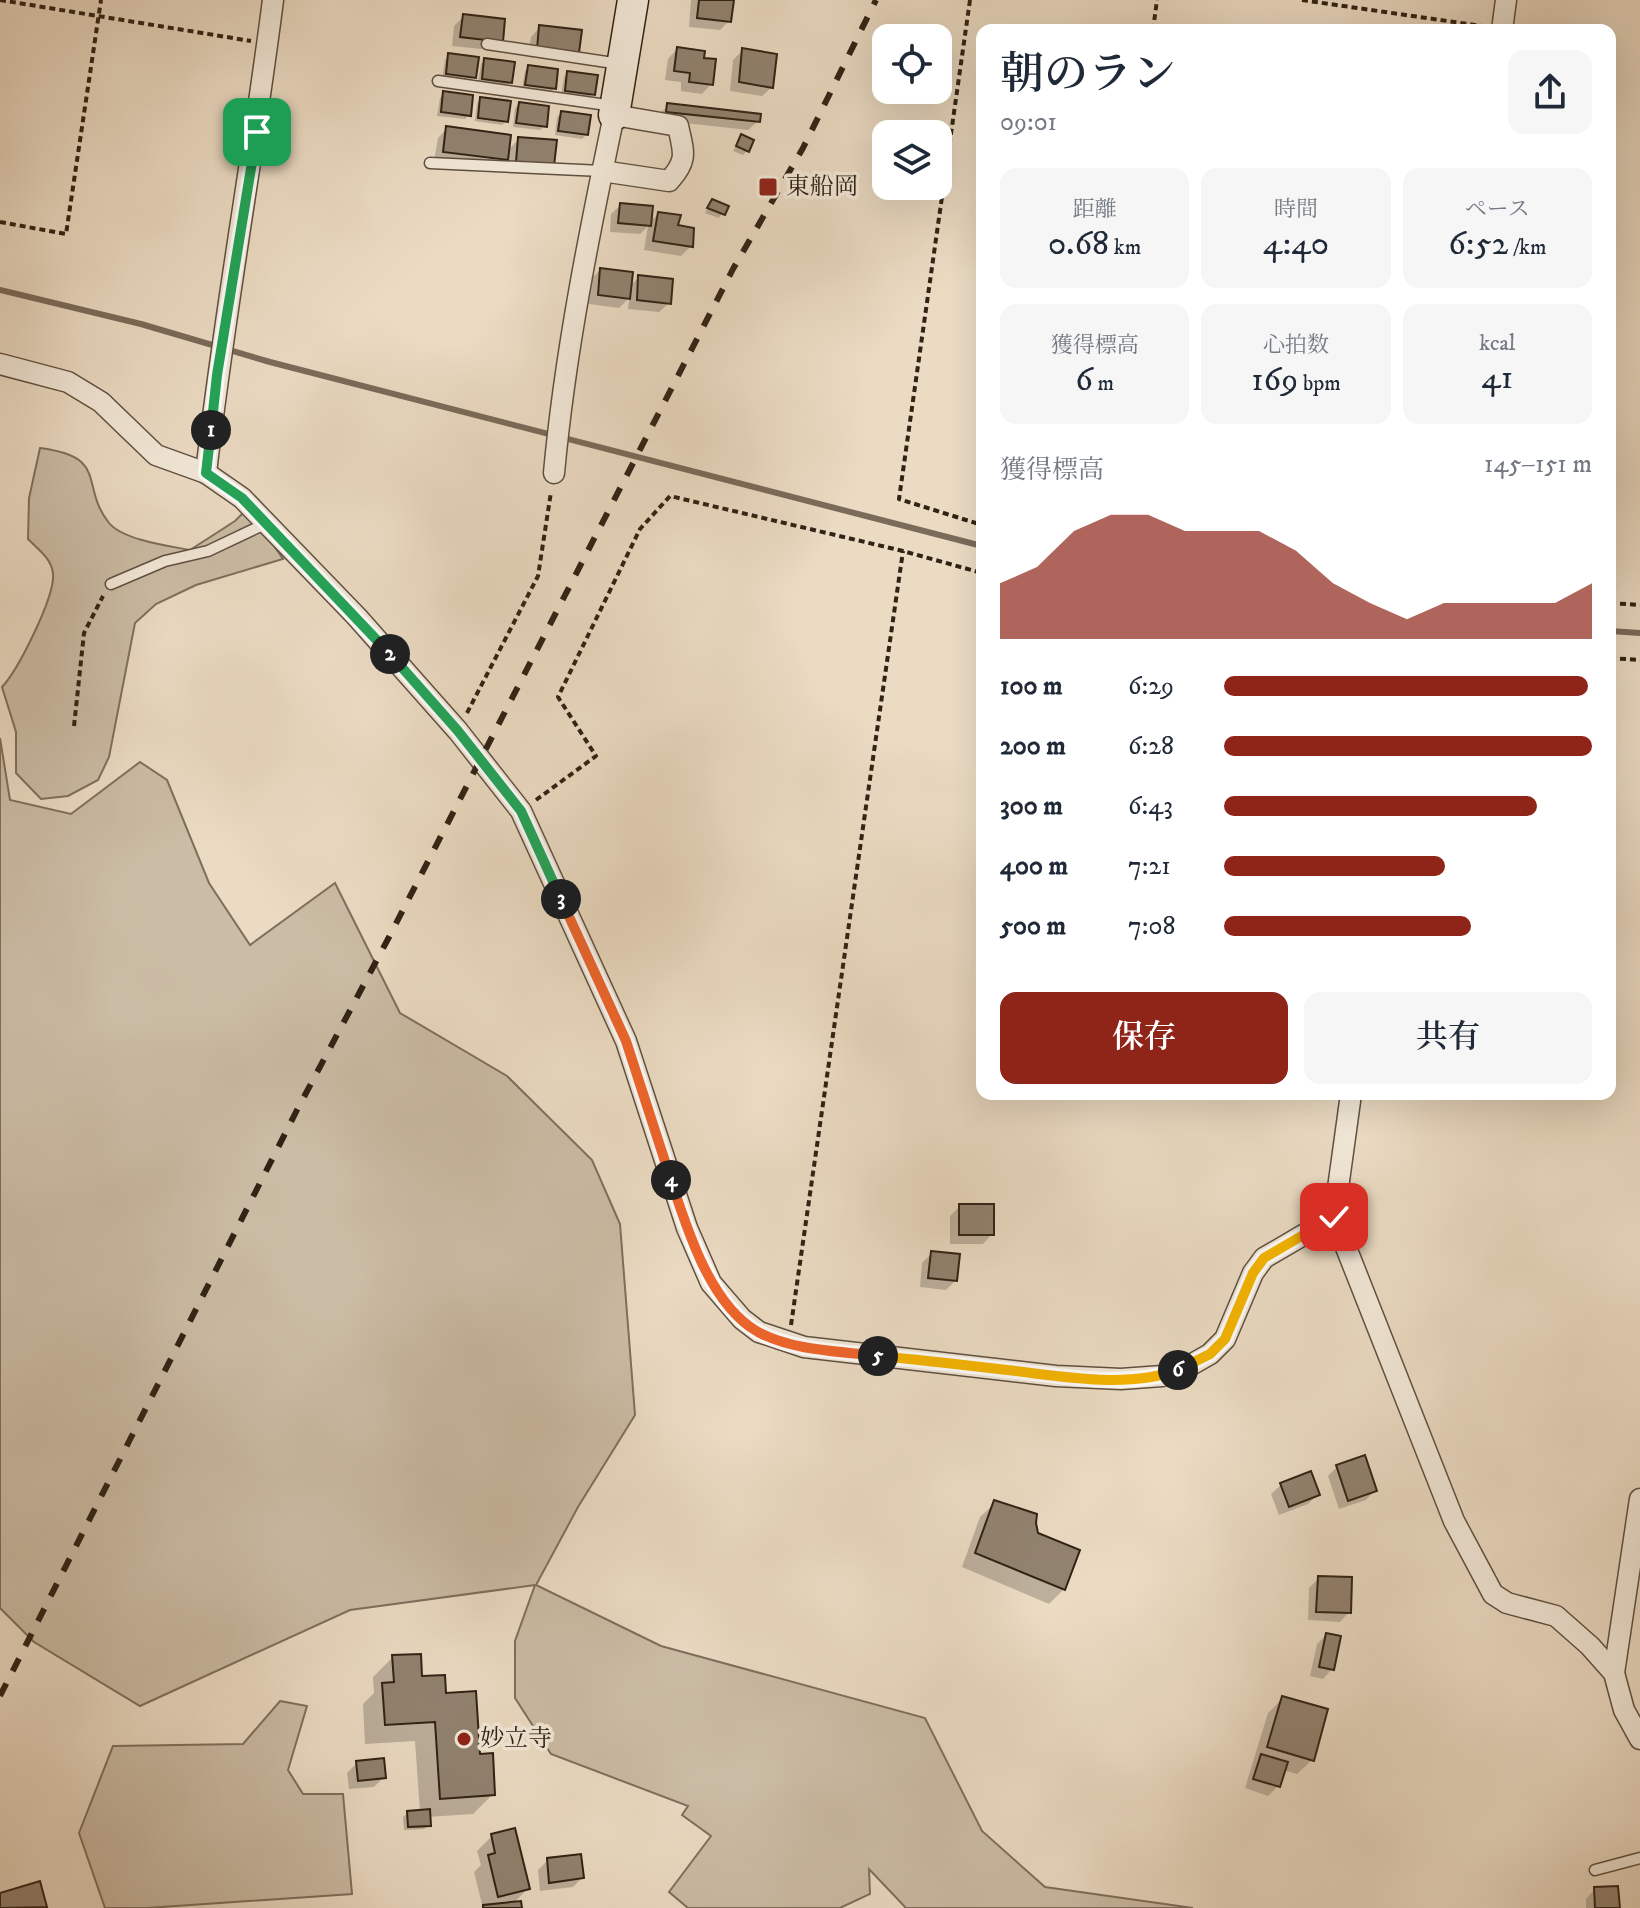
<!DOCTYPE html>
<html lang="ja">
<meta charset="utf-8">
<style>
body{margin:0;font-family:"IM FELL DW Pica","Noto Serif JP",serif;background:#f6f6f7;color:#1f2937;height:100vh;display:flex;flex-direction:column;font-size:30px;white-space:nowrap}
*{box-sizing:border-box;margin:0}
p{font-size:26px;color:#747a83}
.icon{flex:none;width:44px;height:44px;fill:none;stroke:currentColor;stroke-width:2;stroke-linecap:round;stroke-linejoin:round}
.map{position:relative;flex:1;overflow:hidden}
.drawer{position:absolute;left:976px;top:24px;width:640px;height:1076px;display:flex;flex-direction:column;background:#fff;border-radius:16px;box-shadow:0 8px 32px #0002}
.drawer>*{flex:none}
.tools{position:absolute;left:872px;top:24px;display:grid;gap:16px}
.tools a{display:grid;place-items:center;width:80px;height:80px;border-radius:16px;background:#fff;box-shadow:0 8px 32px #0002;font-size:40px}
.pin{position:absolute;display:grid;place-items:center;width:68px;height:68px;color:#fff;margin:-34px;border-radius:16px;box-shadow:0 4px 12px #0006}
.km{position:absolute;width:40px;height:40px;margin:-20px;border-radius:50%;background:#222;color:#fff;font-size:22px;line-height:40px;text-align:center}
.round{display:grid;place-items:center;flex:none;width:84px;height:84px;border-radius:16px;background:#f6f6f7}
.summary{display:flex;align-items:center;justify-content:space-between;height:136px;padding:0 24px}
h1{font-size:44px;font-weight:600;line-height:60px}
.figures{display:grid;grid-template-columns:repeat(3,1fr);gap:12px;height:136px;padding:8px 24px}
.figures div{display:grid;align-content:center;border-radius:16px;background:#f6f6f7;text-align:center}
.figures b{font-size:34px;font-weight:600}
.figures small{font-size:22px;font-weight:400}
.figures p{font-size:22px}
.chart{height:224px;padding:16px 24px}
.chart p{display:flex;justify-content:space-between}
.chart svg{width:100%;height:144px;margin-top:8px;fill:#8f2418;opacity:.7}
.button{display:flex;gap:16px;margin-top:auto;padding:16px 24px}
.button a{flex:1;height:92px;border-radius:16px;background:#8f2418;color:#fff;font-size:32px;font-weight:600;line-height:92px;text-align:center}
.button a+a{background:#f6f6f7;color:#1f2937}
ul{padding:0 24px;list-style:none;font-size:26px}
li{display:grid;grid-template-columns:128px 96px 1fr;align-items:center;height:60px}
li i{height:20px;border-radius:10px;background:#8f2418}
.map>svg:first-child{display:block}
.green{fill:#cbbca5;stroke:#7e6f5d;stroke-width:2}
.shadow{fill:#0003}
.lines{fill:none;stroke-linecap:round;stroke-linejoin:round}
.stream{stroke:#7a6b5a;stroke-width:6}
.building{fill:#91826f;stroke:#302215;stroke-width:2}
.lane-casing{stroke:#5f5040;stroke-width:13}
.street-casing{stroke:#5f5040;stroke-width:23}
.secondary-casing{stroke:#302215;stroke-width:33}
.path{stroke:#302215;stroke-width:4;stroke-dasharray:6 4;stroke-linecap:butt}
.lane{stroke:#f2e8d8;stroke-width:10}
.street{stroke:#f2e8d8;stroke-width:20}
.secondary{stroke:#f2e8d8;stroke-width:30}
.rail{stroke:#302215;stroke-width:6;stroke-dasharray:14 14;stroke-linecap:butt}
.split-1-casing{stroke:#fff;stroke-width:16}
.split-2-casing{stroke:#fff;stroke-width:16}
.split-3-casing{stroke:#fff;stroke-width:16}
.split-4-casing{stroke:#fff;stroke-width:16}
.split-5-casing{stroke:#fff;stroke-width:16}
.split-6-casing{stroke:#fff;stroke-width:16}
.split-7-casing{stroke:#fff;stroke-width:16}
.split-1{stroke:#22a559;stroke-width:10}
.split-2{stroke:#22a559;stroke-width:10}
.split-3{stroke:#22a559;stroke-width:10}
.split-4{stroke:#f0652b;stroke-width:10}
.split-5{stroke:#f0652b;stroke-width:10}
.split-6{stroke:#f5b400;stroke-width:10}
.split-7{stroke:#f5b400;stroke-width:10}
.poi-dot{fill:#8f2418;stroke:#f2e8d8;stroke-width:3}
.labels{text-anchor:middle;dominant-baseline:central;stroke-width:7;stroke-linejoin:round;paint-order:stroke}
.poi-label{font-size:24px;fill:#302215;stroke:#f2e8d8;text-anchor:start}
</style>
<div class="map">
<svg width="1640" height="1908" viewBox="0 0 1640 1908">
<rect width="100%" height="100%" fill="#ebdbc3"/>
<filter id="stains"><feTurbulence type="fractalNoise" baseFrequency=".0025" numOctaves="4"/><feColorMatrix values="0 0 0 0 .2 0 0 0 0 .09 0 0 0 0 .02 0 0 0 .5 -.17"/></filter>
<radialGradient id="worn" r=".72"><stop offset=".6" stop-color="#630" stop-opacity="0"/><stop offset="1" stop-color="#630" stop-opacity=".3"/></radialGradient>
<g class="green">
<path d="M40 448C110 457 79 485 109 523 123 540 169 546 190 550L235 521 248 508 283 559 196 585 156 604 135 623 109 757 98 780 68 796 41 799 16 773V732L2 687C18 670 55 597 53 574 52 559 38 549 28 539L29 498Z"/>
<path d="M0 738 10 800 71 814 140 762 167 780 209 883 250 945 335 883 400 1013 507 1076 592 1160 620 1224 635 1415 578 1507 536 1585 661 1646 925 1718 982 1831 1045 1887 1193 1908H906L869 1869 870 1894 840 1908H688L669 1892 711 1836 682 1815 688 1806 551 1754 515 1698V1641L535 1585 350 1610 140 1706 34 1642 0 1608Z"/>
<path d="M280 1701 307 1706 288 1770 303 1794H343L352 1894 147 1908H105L79 1833 113 1746 243 1744Z"/>
</g>
<g class="shadow">
<path d="M691 0H732L729 21 720 30 689 27Z"/>
<path d="M464 16 501 41 491 50 452 46 454 26Z"/>
<path d="M540 27 568 61 528 57 531 37Z"/>
<path d="M677 49 711 84 702 94 681 91V82L665 80 668 59Z"/>
<path d="M743 50 772 87 762 96 730 91 733 60Z"/>
<path d="M449 55 474 77 470 81 442 78 445 60Z"/>
<path d="M485 60 510 82 506 86 478 82 481 64Z"/>
<path d="M529 67 554 88 550 93 522 89 525 71Z"/>
<path d="M568 73 593 94 589 98 561 95 564 77Z"/>
<path d="M444 94 469 115 465 119 437 116 440 98Z"/>
<path d="M481 99 506 121 502 125 475 121 477 103Z"/>
<path d="M519 104 545 126 540 130 513 127 515 108Z"/>
<path d="M668 106 758 121 748 130 658 120V115Z"/>
<path d="M562 113 587 134 582 139 555 135 557 117Z"/>
<path d="M447 128 507 151 519 139 552 166 543 175 508 171 509 156 496 169 434 161 438 138Z"/>
<path d="M741 136 747 151 743 155 733 151Z"/>
<path d="M712 201 726 207 719 218 705 213Z"/>
<path d="M621 205 649 223 658 214 676 226 691 246 681 256 644 250 648 226 640 234 610 232 611 214Z"/>
<path d="M600 270 629 287 639 277 669 303 659 312 628 309 629 298 619 308 589 304 591 279Z"/>
<path d="M960 1206 992 1234 983 1244H950V1216Z"/>
<path d="M932 1253 955 1281 946 1290 920 1287 922 1263Z"/>
<path d="M1337 1467 1375 1490 1366 1500 1339 1509 1328 1476Z"/>
<path d="M1281 1485 1318 1494 1308 1504 1279 1515 1271 1494Z"/>
<path d="M995 1503 1037 1534 1064 1589 1049 1604 962 1567 980 1517Z"/>
<path d="M1319 1578 1349 1612 1340 1622 1308 1620 1309 1588Z"/>
<path d="M1326 1635 1332 1669 1323 1679 1310 1676 1317 1644Z"/>
<path d="M393 1657 444 1695 478 1756 493 1794 473 1814 428 1817 429 1825 424 1829 404 1830 403 1817 408 1813 420 1812 415 1741 365 1744 363 1704 374 1693 373 1677Z"/>
<path d="M1283 1698 1312 1760 1297 1774 1283 1770 1278 1786 1268 1796 1245 1788 1268 1713Z"/>
<path d="M357 1763 384 1777 374 1787 349 1789 347 1773Z"/>
<path d="M492 1836 528 1888 513 1904 520 1908H483L474 1872 481 1865 477 1851Z"/>
<path d="M548 1860 582 1878 573 1887 540 1891 538 1870Z"/>
<path d="M1595 1889 1618 1908H1586V1899Z"/>
</g>
<g class="lines">
<g class="stream">
<path d="M0 290 141 324 270 362 982 546"/>
<path d="M1610 631 1640 633"/>
</g>
</g>
<g class="building">
<path d="M699 0H734L731 22 697 18Z"/>
<path d="M463 14 505 19 503 42 460 37Z"/>
<path d="M539 25 582 30 579 53 537 49Z"/>
<path d="M677 47 705 51 704 58 716 59 713 85 689 82 690 73 674 71Z"/>
<path d="M742 48 777 54 773 88 739 82Z"/>
<path d="M448 53 479 57 476 78 446 74Z"/>
<path d="M484 58 515 62 512 83 482 79Z"/>
<path d="M528 65 558 69 556 89 525 85Z"/>
<path d="M567 71 598 75 595 95 565 91Z"/>
<path d="M443 91 473 95 471 116 441 112Z"/>
<path d="M480 97 511 101 508 122 478 118Z"/>
<path d="M519 102 549 106 547 127 516 123Z"/>
<path d="M667 103 761 114 760 122 666 112Z"/>
<path d="M561 111 591 115 588 135 558 131Z"/>
<path d="M446 126 511 135 508 160 443 152Z"/>
<path d="M741 134 754 140 749 152 736 146Z"/>
<path d="M518 137 557 140 554 166 516 162Z"/>
<path d="M712 199 729 206 725 215 707 208Z"/>
<path d="M620 203 653 206 651 226 618 223Z"/>
<path d="M658 212 681 215 678 225 694 228 693 247 653 241Z"/>
<path d="M600 268 633 272 630 299 598 295Z"/>
<path d="M638 275 673 279 671 304 637 300Z"/>
<rect x="959" y="1204" width="35" height="31"/>
<path d="M931 1251 960 1254 957 1281 928 1278Z"/>
<path d="M1365 1455 1377 1491 1348 1501 1336 1465Z"/>
<path d="M1311 1471 1320 1495 1289 1507 1280 1483Z"/>
<path d="M994 1500 1037 1514 1036 1523 1038 1533 1080 1550 1065 1590 975 1553Z"/>
<path d="M1318 1576 1352 1577 1351 1613 1316 1612Z"/>
<path d="M1326 1633 1341 1636 1334 1670 1319 1667Z"/>
<path d="M421 1654 422 1676 445 1675 446 1693 476 1691 480 1754 493 1753 495 1795 440 1799 435 1722 385 1725 382 1683 394 1682 392 1655Z"/>
<path d="M1282 1696 1328 1709 1314 1761 1267 1747Z"/>
<path d="M1261 1754 1288 1762 1280 1787 1253 1779Z"/>
<path d="M384 1758 386 1778 358 1781 356 1761Z"/>
<path d="M430 1809 431 1826 408 1827 407 1811Z"/>
<path d="M515 1828 530 1889 498 1897 488 1855 495 1853 491 1834Z"/>
<path d="M581 1854 584 1878 549 1883 547 1858Z"/>
<path d="M40 1881 47 1907 0 1908V1893Z"/>
<path d="M1618 1886 1620 1908H1595L1594 1887Z"/>
<path d="M521 1901 522 1908H483V1905Z"/>
</g>
<g class="lines">
<g class="lane-casing">
<g id="lane">
<path d="M487 44 620 64"/>
<path d="M438 81 614 106"/>
<path d="M430 163 602 171"/>
<path d="M111 584 165 561 208 551 267 523"/>
<path d="M1595 1870 1640 1858"/>
</g>
</g>
<g class="street-casing">
<g id="street">
<path d="M1502 30 1506 0"/>
<path d="M0 364 68 382 101 402 156 455 206 473 242 498 357 617 458 731 521 811 626 1041 687 1228 711 1283 742 1319 759 1332 804 1347 1056 1376 1121 1379 1162 1376 1189 1366 1210 1354 1225 1339 1253 1273 1264 1258 1334 1217"/>
<path d="M206 473C224 315 253 158 273 0"/>
<path d="M554 473C565 353 589 234 614 115L678 126C684 153 688 160 669 181L602 171"/>
<path d="M1351 1094 1334 1217 1454 1521 1493 1594 1507 1603 1556 1616 1590 1646 1614 1673 1624 1710 1640 1739"/>
<path d="M1614 1673 1640 1499"/>
</g>
</g>
<g class="secondary-casing">
<path id="secondary" d="M614 115 633 0"/>
</g>
<g class="path">
<path d="M0 0 251 41"/>
<path d="M970 0 899 499 982 525"/>
<path d="M1302 0 1482 26"/>
<path d="M1153 30 1157 0"/>
<path d="M0 222 66 234 101 0"/>
<path d="M1610 603 1640 605"/>
<path d="M1610 658 1640 660"/>
<path d="M467 713 538 576 551 492"/>
<path d="M74 726 84 633 103 596"/>
<path d="M536 800 596 756 558 697 640 529 670 496 903 551 982 573"/>
<path d="M791 1325 903 551"/>
</g>
<use href="#lane" class="lane"/>
<use href="#street" class="street"/>
<use href="#secondary" class="secondary"/>
<path class="rail" d="M0 1696 297 1110 388 939 733 269 803 148 876 0"/>
</g>
<g class="lines">
<g class="split-1-casing">
<path id="split-1" d="M211 430 217 375 257 132"/>
</g>
<g class="split-2-casing">
<path id="split-2" d="M211 430 206 473 242 498 390 654"/>
</g>
<g class="split-3-casing">
<path id="split-3" d="M390 654 458 731 521 811 561 899"/>
</g>
<g class="split-4-casing">
<path id="split-4" d="M561 899 626 1041 671 1180"/>
</g>
<g class="split-5-casing">
<path id="split-5" d="M671 1180C687 1229 710 1305 758 1332 794 1351 839 1351 878 1356"/>
</g>
<g class="split-6-casing">
<path id="split-6" d="M878 1356C921 1360 964 1365 1007 1370 1061 1376 1126 1389 1178 1370"/>
</g>
<g class="split-7-casing">
<path id="split-7" d="M1178 1370 1210 1354 1225 1339 1253 1273 1264 1258 1334 1217"/>
</g>
<use href="#split-1" class="split-1"/>
<use href="#split-2" class="split-2"/>
<use href="#split-3" class="split-3"/>
<use href="#split-4" class="split-4"/>
<use href="#split-5" class="split-5"/>
<use href="#split-6" class="split-6"/>
<use href="#split-7" class="split-7"/>
</g>
<g class="poi-dot">
<rect x="758" y="177" width="20" height="20" rx="4"/>
<circle cx="464" cy="1739" r="8"/>
</g>
<g class="labels">
<g class="poi-label">
<text x="786" y="187">東船岡</text>
<text x="480" y="1739">妙立寺</text>
</g>
</g>
<rect width="100%" height="100%" filter="url(#stains)"/>
<rect width="100%" height="100%" fill="url(#worn)"/>
</svg>
<div class="tools">
<a><svg class="icon" aria-label="locate" viewBox="0 0 24 24"><circle cx="12" cy="12" r="6"/><path d="M12 2v4M12 18v4M2 12h4M18 12h4"/></svg></a>
<a><svg class="icon" aria-label="layers" viewBox="0 0 24 24"><path d="M12 4l9 5-9 5-9-5zM3 14l9 5 9-5"/></svg></a>
</div>
<div class="pin" style="left:257px;top:132px;background:#1e9e55"><svg class="icon" aria-label="arrive" viewBox="0 0 24 24"><path d="M6 21V4h12l-3 4 3 4H6"/></svg></div>
<div class="pin" style="left:1334px;top:1217px;background:#d93025"><svg class="icon" aria-label="check" viewBox="0 0 24 24"><path d="M5 12l5 5 9-10"/></svg></div>
<b class="km" style="left:211px;top:430px">1</b>
<b class="km" style="left:390px;top:654px">2</b>
<b class="km" style="left:561px;top:899px">3</b>
<b class="km" style="left:671px;top:1180px">4</b>
<b class="km" style="left:878px;top:1356px">5</b>
<b class="km" style="left:1178px;top:1370px">6</b>
<section class="drawer">
<div class="summary"><div><h1>朝のラン</h1><p>09:01</p></div><a class="round"><svg class="icon" aria-label="share" viewBox="0 0 24 24"><path d="M12 15V3M7 8l5-5 5 5M5 13v7h14v-7"/></svg></a></div>
<div class="figures">
<div><p>距離</p><b>0.68<small> km</small></b></div>
<div><p>時間</p><b>4:40</b></div>
<div><p>ペース</p><b>6:52<small> /km</small></b></div>
</div>
<div class="figures">
<div><p>獲得標高</p><b>6<small> m</small></b></div>
<div><p>心拍数</p><b>169<small> bpm</small></b></div>
<div><p>kcal</p><b>41</b></div>
</div>
<div class="chart"><p><span>獲得標高</span>145–151 m</p>
<svg viewBox="0 0 160 44" preserveAspectRatio="none"><path d="M0 44V27L10 22L20 11L30 6L40 6L50 11L60 11L70 11L80 17L90 27L100 33L110 38L120 33L130 33L140 33L150 33L160 27V44z"/></svg>
</div>
<ul>
<li><b>100 m</b>6:29<i style="width:99%"></i></li>
<li><b>200 m</b>6:28<i style="width:100%"></i></li>
<li><b>300 m</b>6:43<i style="width:85%"></i></li>
<li><b>400 m</b>7:21<i style="width:60%"></i></li>
<li><b>500 m</b>7:08<i style="width:67%"></i></li>
</ul>
<div class="button"><a>保存</a><a>共有</a></div>
</section>
</div>
